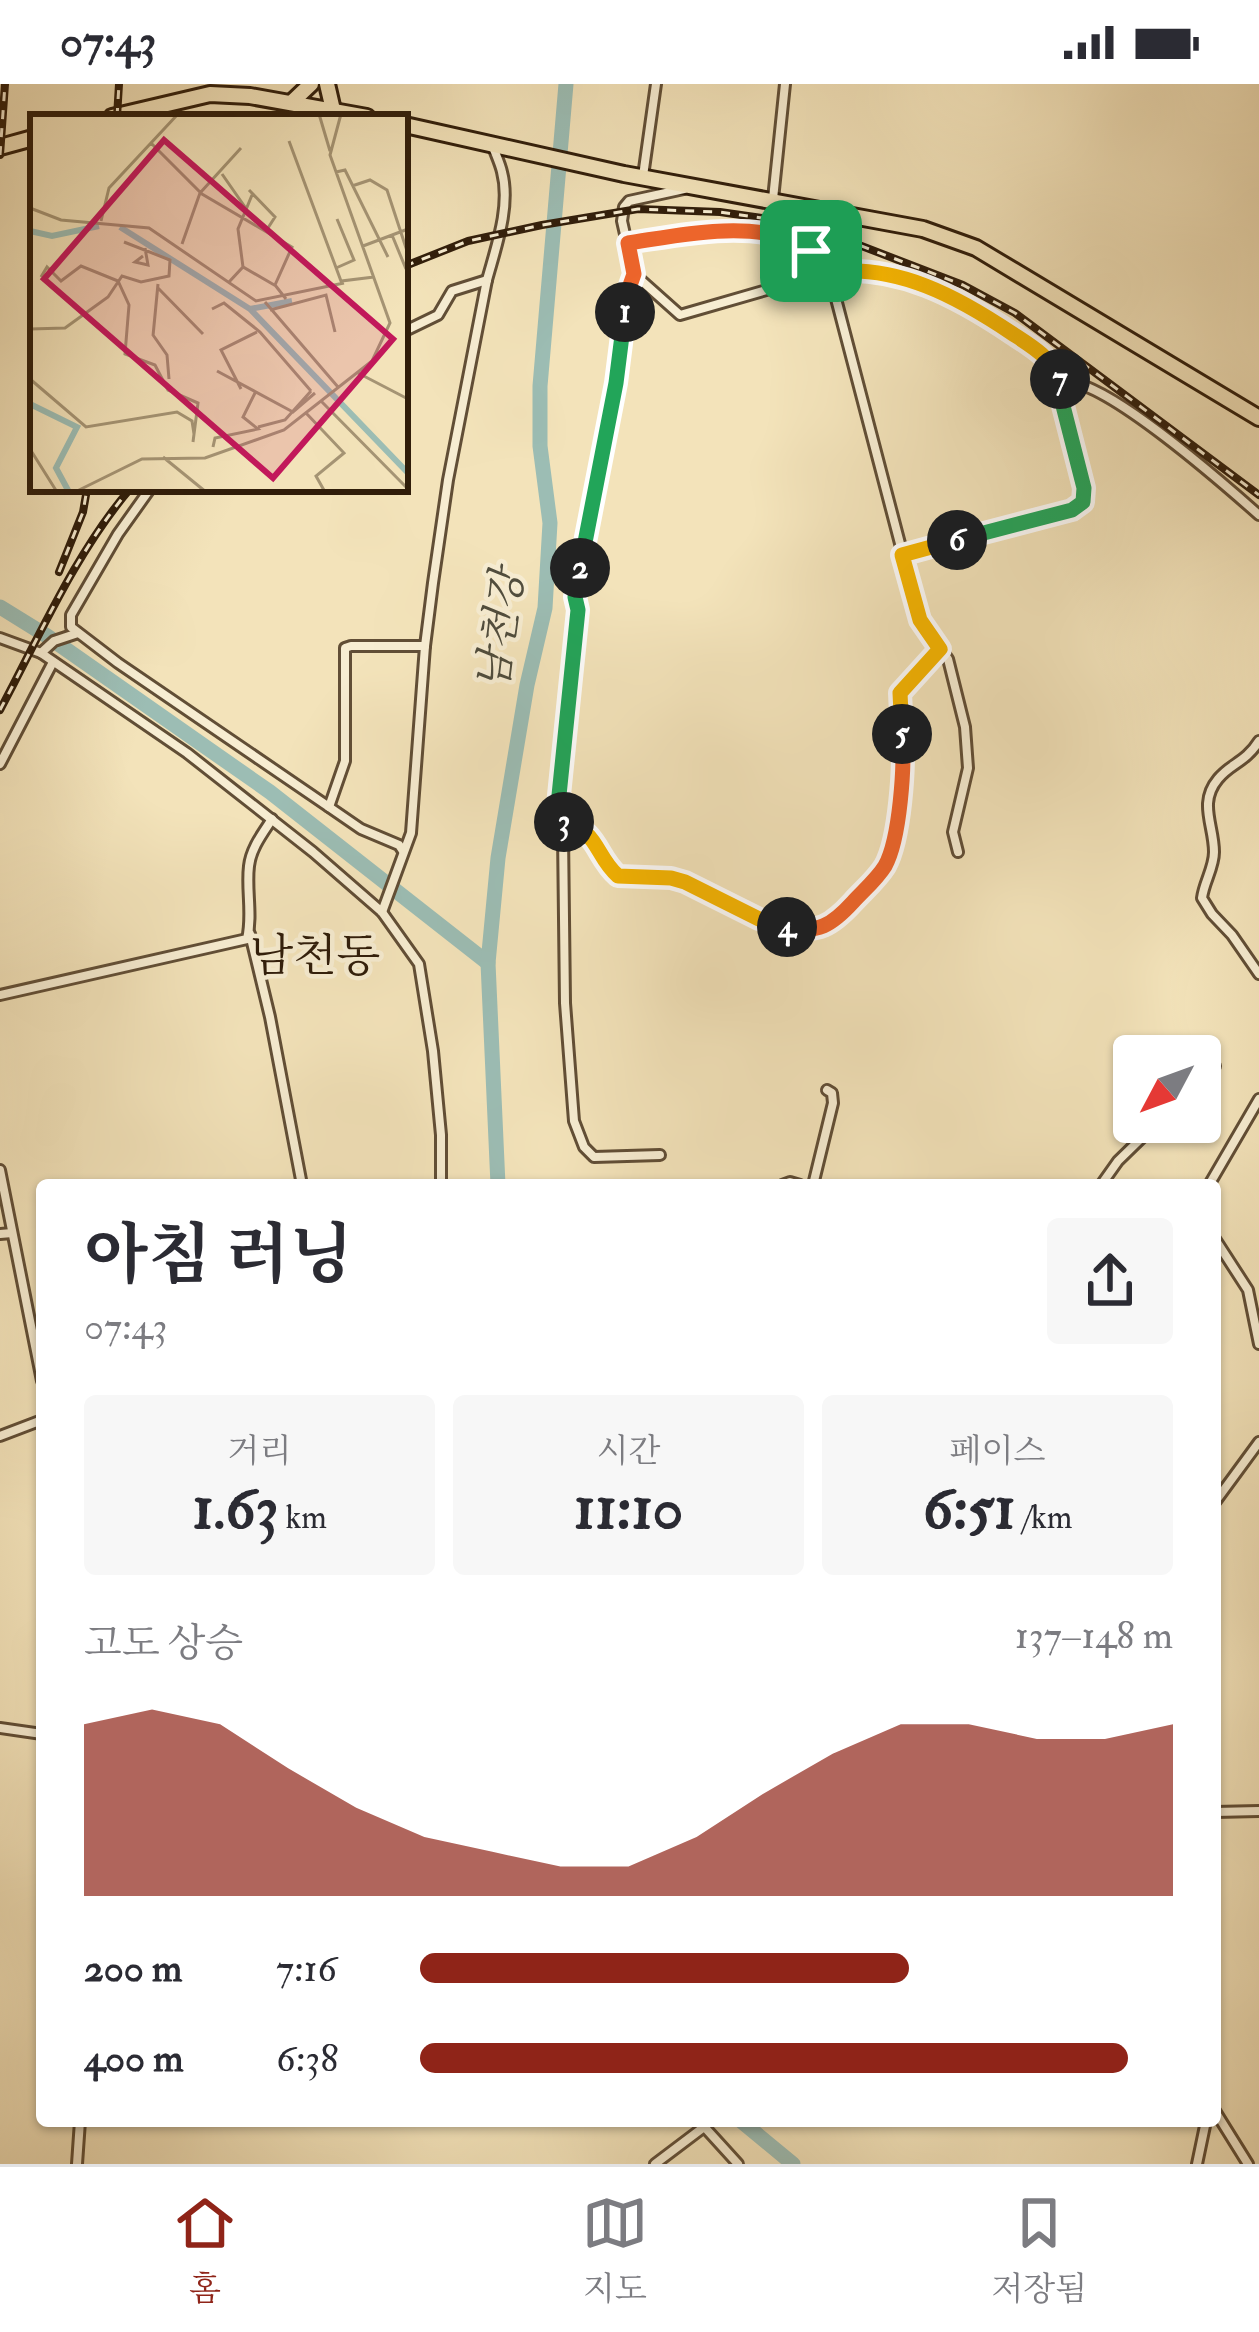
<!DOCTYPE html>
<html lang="ko">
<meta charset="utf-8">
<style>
body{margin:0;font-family:"IM FELL Double Pica","Noto Serif KR",serif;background:#f7f7f7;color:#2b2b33;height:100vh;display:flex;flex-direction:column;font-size:45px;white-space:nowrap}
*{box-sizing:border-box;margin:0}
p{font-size:39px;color:#7c7c81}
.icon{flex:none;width:66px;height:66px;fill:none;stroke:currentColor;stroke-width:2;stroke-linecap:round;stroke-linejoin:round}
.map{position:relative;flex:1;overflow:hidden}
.panel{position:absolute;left:36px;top:1095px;width:1185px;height:948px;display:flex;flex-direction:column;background:#fff;border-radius:12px;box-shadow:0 3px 9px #0004}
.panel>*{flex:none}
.needle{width:78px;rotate:229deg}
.tools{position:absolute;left:1113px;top:951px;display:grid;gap:24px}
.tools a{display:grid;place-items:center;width:108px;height:108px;border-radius:12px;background:#fff;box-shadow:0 3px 9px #0004;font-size:60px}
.pin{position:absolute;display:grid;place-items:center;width:102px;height:102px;color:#fff;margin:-51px;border-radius:24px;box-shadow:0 6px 18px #0006}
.km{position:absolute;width:60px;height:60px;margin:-30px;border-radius:50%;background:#222;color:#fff;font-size:33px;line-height:60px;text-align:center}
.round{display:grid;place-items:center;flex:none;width:126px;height:126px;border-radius:12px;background:#f7f7f7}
.summary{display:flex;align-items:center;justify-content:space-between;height:204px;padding:0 48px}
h1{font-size:66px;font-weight:700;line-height:90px}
.figures{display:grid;grid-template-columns:repeat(3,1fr);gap:18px;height:204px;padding:12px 48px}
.figures div{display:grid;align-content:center;border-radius:12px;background:#f7f7f7;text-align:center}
.figures b{font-size:60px;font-weight:700}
.figures small{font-size:33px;font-weight:400}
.figures p{font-size:33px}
.chart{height:336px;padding:24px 48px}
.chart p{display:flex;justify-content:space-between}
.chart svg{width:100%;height:216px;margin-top:12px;fill:#8f2418;opacity:.7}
ul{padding:0 48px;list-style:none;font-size:39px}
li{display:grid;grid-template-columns:192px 144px 1fr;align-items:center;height:90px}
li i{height:30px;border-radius:15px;background:#8f2418}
.status{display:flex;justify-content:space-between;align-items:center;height:84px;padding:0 60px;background:#fff;direction:ltr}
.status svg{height:33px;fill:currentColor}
.dock{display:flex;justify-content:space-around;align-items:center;height:168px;border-top:3px solid #e1e1e2;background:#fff;font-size:33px;color:#7c7c81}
.dock a{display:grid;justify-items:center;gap:6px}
.dock .selected{color:#8f2418}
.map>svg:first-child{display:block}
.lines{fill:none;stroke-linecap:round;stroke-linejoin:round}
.river{stroke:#9cbdb4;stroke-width:15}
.street-casing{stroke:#614e36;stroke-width:14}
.primary-casing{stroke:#301d0a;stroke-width:20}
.street{stroke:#f7edd2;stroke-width:8}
.primary{stroke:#f3e3ba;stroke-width:14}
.rail-casing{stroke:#301d0a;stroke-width:8}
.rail{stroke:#f7edd2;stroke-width:3;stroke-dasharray:9;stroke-linecap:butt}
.split-1-casing{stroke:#fff;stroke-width:24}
.split-2-casing{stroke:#fff;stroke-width:24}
.split-3-casing{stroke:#fff;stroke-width:24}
.split-4-casing{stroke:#fff;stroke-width:24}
.split-5-casing{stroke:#fff;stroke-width:24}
.split-6-casing{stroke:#fff;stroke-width:24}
.split-7-casing{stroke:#fff;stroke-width:24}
.split-8-casing{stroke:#fff;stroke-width:24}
.split-1{stroke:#f0652b;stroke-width:15}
.split-2{stroke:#22a559;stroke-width:15}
.split-3{stroke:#22a559;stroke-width:15}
.split-4{stroke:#f5b400;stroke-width:15}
.split-5{stroke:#f0652b;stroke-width:15}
.split-6{stroke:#f5b400;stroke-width:15}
.split-7{stroke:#22a559;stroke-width:15}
.split-8{stroke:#f5b400;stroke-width:15}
.labels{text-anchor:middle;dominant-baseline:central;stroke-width:9;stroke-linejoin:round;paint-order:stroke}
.water-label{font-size:42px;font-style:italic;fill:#504d3d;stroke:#f7edd2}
.quarter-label{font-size:45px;fill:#301d0a;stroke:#f7edd2}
.inset-river{fill:none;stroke:#9cbdb4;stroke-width:6}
.inset-road{fill:none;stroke:#a59474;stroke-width:3}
.view{fill:#c2185b;fill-opacity:0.15;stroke:#c2185b;stroke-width:6}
.inset-edge{fill:none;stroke:#301d0a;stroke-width:6}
</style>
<div class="status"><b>07:43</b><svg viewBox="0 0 49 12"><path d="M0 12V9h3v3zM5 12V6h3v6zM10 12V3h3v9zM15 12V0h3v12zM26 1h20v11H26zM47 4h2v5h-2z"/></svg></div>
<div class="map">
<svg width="1259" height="2080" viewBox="0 0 1259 2080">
<rect width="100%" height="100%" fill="#f3e3ba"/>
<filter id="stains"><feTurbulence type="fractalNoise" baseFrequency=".00167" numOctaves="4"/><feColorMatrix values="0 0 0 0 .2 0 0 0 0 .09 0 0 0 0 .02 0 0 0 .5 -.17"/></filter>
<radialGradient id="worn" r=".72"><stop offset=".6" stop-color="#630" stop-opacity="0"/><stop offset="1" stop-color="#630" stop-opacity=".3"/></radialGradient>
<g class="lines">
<g class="river">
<path d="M0 523 47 552 270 708 488 879"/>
<path d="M498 1101 488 879 498 774 527 601 545 524 550 439 540 362V302L566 0"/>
<path d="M741 2037 793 2080"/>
</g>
<g class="street-casing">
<g id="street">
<path d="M643 92 656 0"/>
<path d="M684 105 629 117 624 123 622 137 634 190 680 231 829 188C897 181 957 212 1013 249 1025 257 1041 266 1050 277 1056 284 1059 294 1063 302"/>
<path d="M773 115 785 0"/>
<path d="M628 159C689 150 788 126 829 188L920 536 948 575 965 643 968 684 953 748 958 768"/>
<path d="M634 190 628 207 616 299 576 513 578 526 558 721 563 750 565 919 574 1037 584 1063 594 1073 660 1071"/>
<path d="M405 247 438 231 452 207 487 196"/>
<path d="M150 405 118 450 71 531V543L118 579 329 723 361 745 399 761 403 767"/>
<path d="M903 471 1079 423 1083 418 1084 404 1060 310 1067 298C1108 298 1224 400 1259 431"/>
<path d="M0 554 41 569 187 669 313 768 382 828 419 880 433 967 441 1051V1101"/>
<path d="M41 569 54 557 78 549"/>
<path d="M1259 657C1245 679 1231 679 1218 695 1198 719 1214 741 1214 768 1214 784 1204 798 1202 814L1212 830 1232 851 1259 890"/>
<path d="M0 680 53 578"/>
<path d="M329 723 345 677V564L351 562H425"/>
<path d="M561 738C599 743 594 772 618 792L671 794 685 798 759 835 802 847 828 843 878 791 890 770 902 685 900 609 940 565"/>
<path d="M382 828 411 749 425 562 433 499 448 396 487 196C496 163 511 122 502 88 500 79 495 69 492 60"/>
<path d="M250 850 270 933 302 1101"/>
<path d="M0 911 247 855C253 831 246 806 249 782 251 764 263 749 272 735"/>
<path d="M1200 997 1215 982"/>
<path d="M0 1086 42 1297"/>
<path d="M782 1101 790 1098 800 1101"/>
<path d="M813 1101 833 1019 832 1009 827 1006"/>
<path d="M1101 1101 1118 1077 1158 1038"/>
<path d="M1209 1101 1259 1015"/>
<path d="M0 1150 12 1149"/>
<path d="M1215 1155 1248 1206 1259 1260"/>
<path d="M0 1352 42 1336"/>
<path d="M1215 1418 1259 1358"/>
<path d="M0 1644 42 1650"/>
<path d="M1215 1728 1259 1727"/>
<path d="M1215 2027 1248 2080"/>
<path d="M699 2037 738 2080"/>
<path d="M77 2080 80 2037"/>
<path d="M655 2080 704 2043"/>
<path d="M1197 2080 1206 2037"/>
</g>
</g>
<g class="primary-casing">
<g id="primary">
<path d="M327 0 333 26"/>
<path d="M292 18 311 0"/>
<path d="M112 33 210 10 250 12 367 33"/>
<path d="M405 41 624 90 923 145 976 164 1259 334"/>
<path d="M0 63 33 54"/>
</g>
</g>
<use href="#street" class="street"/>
<use href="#primary" class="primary"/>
<g class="rail-casing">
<g id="rail">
<path d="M117 33 119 0"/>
<path d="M0 71 5 0"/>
<path d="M405 182 468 157 542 141 638 125 720 128 782 137 820 146 963 201 1015 229 1259 411"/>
<path d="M59 488 83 428 87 405"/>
<path d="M0 626C39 553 76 468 130 405"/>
</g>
</g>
<use href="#rail" class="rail"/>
</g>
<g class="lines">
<g class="split-1-casing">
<path id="split-1" d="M625 228 628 207 634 190 628 159C682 151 763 132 811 167"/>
</g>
<g class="split-2-casing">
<path id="split-2" d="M580 484 616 299 625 228"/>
</g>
<g class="split-3-casing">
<path id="split-3" d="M564 738H561L558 721 578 526 575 513 580 484"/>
</g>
<g class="split-4-casing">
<path id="split-4" d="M564 738C599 747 595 772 618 792L671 794 685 798 759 835 787 843"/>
</g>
<g class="split-5-casing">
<path id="split-5" d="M787 843C818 850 832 841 853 818 863 807 877 795 885 782 900 755 905 681 902 650"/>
</g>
<g class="split-6-casing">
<path id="split-6" d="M902 650 900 609 940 565 920 536 902 471 957 456"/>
</g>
<g class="split-7-casing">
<path id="split-7" d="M957 456 1072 426 1083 418 1084 404 1060 310 1063 302 1060 295"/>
</g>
<g class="split-8-casing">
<path id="split-8" d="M811 167 829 188C898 180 958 213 1013 250 1033 263 1050 273 1060 295"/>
</g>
<use href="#split-1" class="split-1"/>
<use href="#split-2" class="split-2"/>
<use href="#split-3" class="split-3"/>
<use href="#split-4" class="split-4"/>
<use href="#split-5" class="split-5"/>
<use href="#split-6" class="split-6"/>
<use href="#split-7" class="split-7"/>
<use href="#split-8" class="split-8"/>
</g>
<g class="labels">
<g class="water-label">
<text transform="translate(501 546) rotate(-82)">남천강</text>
</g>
<g class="quarter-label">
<text x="315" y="873">남천동</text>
</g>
</g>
<g transform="translate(30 30)">
<rect width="378" height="378" fill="#f3e3ba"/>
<path class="inset-river" d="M90 113 220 195 378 359M0 117 22 122 69 112M220 195 262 187M0 290 47 313 26 354 39 378"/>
<path class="inset-road" d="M289 0 300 37M259 27 311 167 344 163M121 29 172 80 262 133 245 171 256 185M306 58 315 56 358 143M192 60 215 93M322 72 340 66 357 76 378 140M219 76 245 103 236 117M0 94 31 106 119 114 226 187 314 169M71 107 79 74 148 0M362 121 376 155M152 130 170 79 211 34M333 132 378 115M113 142 105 148 118 151 115 134M213 153 208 115 222 81M306 154 324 146 307 105M11 163 17 153 31 167 51 152 88 167 99 191 95 240 125 251 138 276 168 289 163 328M199 168 213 153 246 172M128 174 173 220M235 188 308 273M182 195 194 189 230 218 281 277M240 196 296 181 305 218M0 215 35 214 78 183 92 162 111 168 139 162 140 146 94 128M123 221 137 241 139 265M123 222 128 170M187 257 263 298 285 279M328 259 378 285M0 265 56 313 147 298 162 307 164 320M211 275 191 236 227 218M291 287 378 375M276 299 314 339 286 362 295 378M228 313 255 306 281 277M183 333 185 324 228 315 213 303 225 279M0 335 27 378M133 343 176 378M45 378 112 345 175 344 254 316 342 247 360 209 300 41 311 0"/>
<path class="view" d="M134 26 363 225 243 364 14 165Z"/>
<rect width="378" height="378" class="inset-edge"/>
</g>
<rect width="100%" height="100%" filter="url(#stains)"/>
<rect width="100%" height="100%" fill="url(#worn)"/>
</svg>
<div class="tools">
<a><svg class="needle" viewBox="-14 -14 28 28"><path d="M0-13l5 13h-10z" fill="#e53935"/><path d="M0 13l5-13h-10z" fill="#7c7c81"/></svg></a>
</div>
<div class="pin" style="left:811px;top:167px;background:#1e9e55"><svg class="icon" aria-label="arrive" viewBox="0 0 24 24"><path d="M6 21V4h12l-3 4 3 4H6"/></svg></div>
<b class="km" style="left:625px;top:228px">1</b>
<b class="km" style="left:580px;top:484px">2</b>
<b class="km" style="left:564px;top:738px">3</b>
<b class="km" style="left:787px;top:843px">4</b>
<b class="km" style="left:902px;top:650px">5</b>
<b class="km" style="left:957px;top:456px">6</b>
<b class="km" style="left:1060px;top:295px">7</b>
<section class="panel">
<div class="summary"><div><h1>아침 러닝</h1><p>07:43</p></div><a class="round"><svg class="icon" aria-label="share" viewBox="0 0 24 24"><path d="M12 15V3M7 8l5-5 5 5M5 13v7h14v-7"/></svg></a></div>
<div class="figures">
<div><p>거리</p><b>1.63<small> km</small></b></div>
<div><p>시간</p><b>11:10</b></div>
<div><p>페이스</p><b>6:51<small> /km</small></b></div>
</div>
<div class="chart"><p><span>고도 상승</span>137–148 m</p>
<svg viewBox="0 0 160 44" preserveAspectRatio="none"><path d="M0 44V9L10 6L20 9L30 18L40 26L50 32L60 35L70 38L80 38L90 32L100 23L110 15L120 9L130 9L140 12L150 12L160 9V44z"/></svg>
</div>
<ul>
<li><b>200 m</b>7:16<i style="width:65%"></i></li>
<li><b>400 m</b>6:38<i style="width:94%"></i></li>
</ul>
</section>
</div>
<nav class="dock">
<a class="selected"><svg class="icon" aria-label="home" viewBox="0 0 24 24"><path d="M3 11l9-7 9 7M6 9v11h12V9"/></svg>홈</a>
<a><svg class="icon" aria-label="map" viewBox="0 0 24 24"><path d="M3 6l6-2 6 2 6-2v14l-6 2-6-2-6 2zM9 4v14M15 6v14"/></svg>지도</a>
<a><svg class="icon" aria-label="saved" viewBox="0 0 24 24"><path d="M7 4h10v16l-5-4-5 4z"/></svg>저장됨</a>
</nav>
